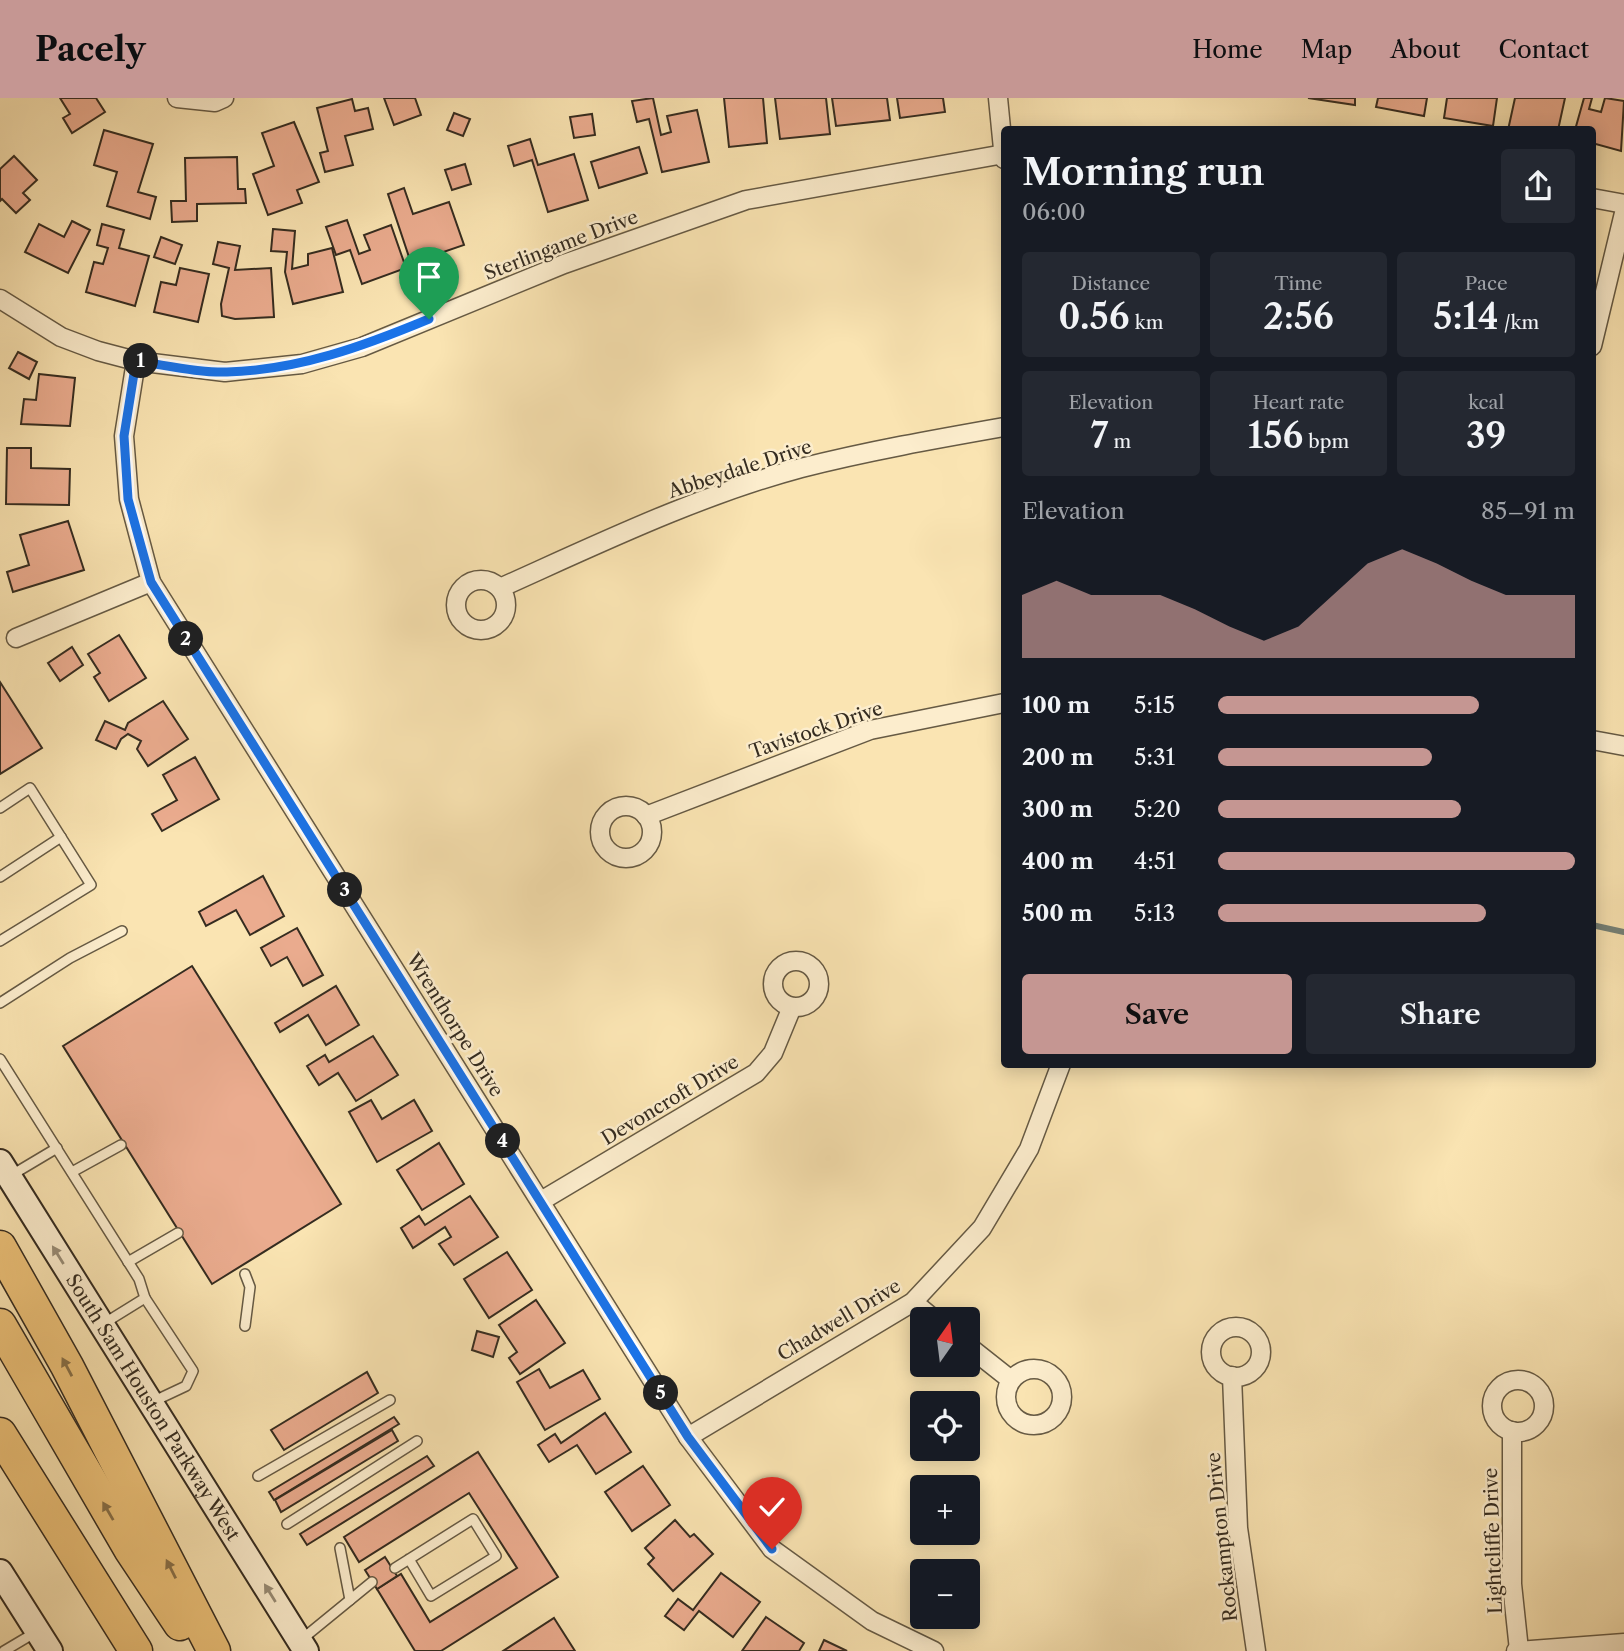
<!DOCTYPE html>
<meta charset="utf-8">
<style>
body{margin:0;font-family:"Libre Caslon Text",serif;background:#242831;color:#f1f3f6;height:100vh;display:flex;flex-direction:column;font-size:26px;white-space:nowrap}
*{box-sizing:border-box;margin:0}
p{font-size:23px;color:#9ea1a6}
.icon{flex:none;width:38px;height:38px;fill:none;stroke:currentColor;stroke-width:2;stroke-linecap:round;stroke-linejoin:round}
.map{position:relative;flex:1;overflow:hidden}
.panel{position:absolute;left:1001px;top:28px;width:595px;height:942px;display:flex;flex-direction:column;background:#171b24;border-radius:7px;box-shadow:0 4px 18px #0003}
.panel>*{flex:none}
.needle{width:46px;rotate:14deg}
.buttons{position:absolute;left:910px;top:1209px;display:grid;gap:14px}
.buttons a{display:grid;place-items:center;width:70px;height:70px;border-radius:7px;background:#171b24;box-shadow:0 4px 18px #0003;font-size:35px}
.pin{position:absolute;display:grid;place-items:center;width:60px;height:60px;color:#fff;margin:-72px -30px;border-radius:50% 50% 50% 0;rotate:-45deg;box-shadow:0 0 7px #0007}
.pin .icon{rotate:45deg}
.km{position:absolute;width:35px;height:35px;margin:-18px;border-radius:50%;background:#222;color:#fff;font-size:19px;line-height:35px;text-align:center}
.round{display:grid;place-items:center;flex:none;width:74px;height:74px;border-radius:7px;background:#242831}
.head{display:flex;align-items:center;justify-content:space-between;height:119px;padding:0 21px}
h1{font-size:38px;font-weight:600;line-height:52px}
.stats{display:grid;grid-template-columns:repeat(3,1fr);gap:10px;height:119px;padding:7px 21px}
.stats div{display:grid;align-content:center;border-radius:7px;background:#242831;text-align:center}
.stats b{font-size:35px;font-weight:600}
.stats small{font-size:19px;font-weight:400}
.stats p{font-size:19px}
.chart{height:196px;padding:14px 21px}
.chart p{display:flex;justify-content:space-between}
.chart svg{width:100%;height:126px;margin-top:7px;fill:#c59692;opacity:.7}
.action{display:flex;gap:14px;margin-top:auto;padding:14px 21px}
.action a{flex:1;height:80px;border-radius:7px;background:#c59692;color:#111;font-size:28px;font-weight:600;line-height:80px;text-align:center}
.action a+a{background:#242831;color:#f1f3f6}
ul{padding:0 21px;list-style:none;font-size:23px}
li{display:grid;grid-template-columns:112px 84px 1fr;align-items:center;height:52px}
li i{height:18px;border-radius:9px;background:#c59692}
header{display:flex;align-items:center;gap:42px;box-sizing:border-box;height:98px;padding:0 35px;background:#c59692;color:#111}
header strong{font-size:33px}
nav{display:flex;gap:38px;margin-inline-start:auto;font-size:24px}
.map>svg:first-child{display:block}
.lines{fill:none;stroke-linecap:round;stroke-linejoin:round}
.stream{stroke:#768279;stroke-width:6}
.building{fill:#ebac8f;stroke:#352c20;stroke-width:2}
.lane-casing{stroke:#665a44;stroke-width:12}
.street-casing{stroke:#665a44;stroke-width:21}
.secondary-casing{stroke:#352c20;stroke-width:28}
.highway-casing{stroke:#352c20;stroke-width:35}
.lane{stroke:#fcedcd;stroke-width:9}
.street{stroke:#fcedcd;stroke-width:18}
.secondary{stroke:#fcedcd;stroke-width:24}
.highway{stroke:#edc279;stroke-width:32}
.oneway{fill:#988c76}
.oneway2{fill:#887048}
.route-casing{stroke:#fff;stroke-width:14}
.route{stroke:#1a73e8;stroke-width:9}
.labels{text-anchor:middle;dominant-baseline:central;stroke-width:5;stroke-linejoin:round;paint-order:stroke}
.street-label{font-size:19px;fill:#352c20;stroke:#fcedcd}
</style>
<header>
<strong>Pacely</strong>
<nav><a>Home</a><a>Map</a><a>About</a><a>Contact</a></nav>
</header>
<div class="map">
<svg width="1624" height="1553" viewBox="0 0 1624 1553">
<rect width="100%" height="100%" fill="#fae4b2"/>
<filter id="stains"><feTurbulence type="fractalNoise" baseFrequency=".00286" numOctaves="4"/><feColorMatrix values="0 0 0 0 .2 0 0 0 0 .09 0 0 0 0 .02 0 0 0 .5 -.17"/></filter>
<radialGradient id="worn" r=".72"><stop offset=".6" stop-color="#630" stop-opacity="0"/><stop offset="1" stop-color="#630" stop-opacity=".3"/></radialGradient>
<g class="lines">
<path class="stream" d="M1592 827 1624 834"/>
</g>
<g class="building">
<path d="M60 0H96L105 14 72 35 63 20 70 16Z"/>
<path d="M384 0H415L421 17 394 27Z"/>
<path d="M653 0 661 37 671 34 667 18 697 12 709 64 662 74 649 21 637 24 632 3Z"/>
<path d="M724 0H763L767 45 729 49Z"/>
<path d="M775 0H826L830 36 780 41Z"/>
<path d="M832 0H887L890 22 836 28Z"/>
<path d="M897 0H943L945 14 900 20Z"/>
<path d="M1308 0H1355V7Z"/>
<path d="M1378 0H1427L1424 18 1376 9Z"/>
<path d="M1447 0H1497L1493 28 1444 20Z"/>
<path d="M1515 0H1565L1558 32H1508Z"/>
<path d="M1584 0H1592L1589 11 1601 14 1605 0 1624 3 1621 53 1592 45V32H1575Z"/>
<path d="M352 1 355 13 368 10 373 31 345 38 353 67 325 74 320 55 328 53 317 10Z"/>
<path d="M454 15 470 21 463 38 447 32Z"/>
<path d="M592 16 595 37 574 40 570 19Z"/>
<path d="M294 24 319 84 297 92 302 105 268 117 253 76 274 68 262 35Z"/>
<path d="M104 32 153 46 138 94 156 99 150 121 107 108 117 74 94 67Z"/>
<path d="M530 41 538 67 574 56 588 102 548 114 532 62 514 68 508 48Z"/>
<path d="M639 49 647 75 599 90 591 64Z"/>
<path d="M14 58 37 82 23 95 30 102 16 115 2 101 0 103V71Z"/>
<path d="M237 59 238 91H245L246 105 197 106V123L172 124 171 103H186L185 60Z"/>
<path d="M465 66 471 86 452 92 445 72Z"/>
<path d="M404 90 413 116 449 104 464 147 411 165 388 96Z"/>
<path d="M347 122 359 156 370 152 364 137 391 127 406 170 362 186 350 152 336 157 326 129Z"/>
<path d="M72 123 90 132 68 175 25 154 39 126 64 139Z"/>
<path d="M102 126 124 132 119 150 149 158 135 208 86 194 94 164 103 166 108 150 97 147Z"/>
<path d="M273 131 295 133 292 171 308 167V156L332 150 343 194 293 206 285 174 287 154 271 153Z"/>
<path d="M161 139 182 147 175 166 154 159Z"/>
<path d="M218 144 240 148 235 172 271 170 274 219 235 221 222 218 221 206 229 170 213 166Z"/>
<path d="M180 170 209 176 198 224 154 214 161 184 176 187Z"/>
<path d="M18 254 37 264 29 281 9 270Z"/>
<path d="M39 276 75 280 70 328 21 326 24 301 36 302Z"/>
<path d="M7 350H31V370L70 371 69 407 6 406Z"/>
<path d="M68 423 84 472 13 494 7 474 29 467 20 437Z"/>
<path d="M119 537 146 580 109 603 94 579 100 575 88 556Z"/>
<path d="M72 549 83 567 60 583 48 565Z"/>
<path d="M0 584 42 650 0 676Z"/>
<path d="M163 603 188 641 148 668 137 651 141 643 128 636 121 641 116 651 96 642 105 623 125 632 128 625Z"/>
<path d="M195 659 219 701 162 733 152 716 177 702 163 677Z"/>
<path d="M263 778 284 818 250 837 236 812 206 828 199 814Z"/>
<path d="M297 830 323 877 303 888 287 859 271 868 261 850Z"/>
<path d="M192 868 341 1106 212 1186 63 948Z"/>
<path d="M336 888 359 927 326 947 308 917 280 934 275 925Z"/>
<path d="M373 938 398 977 356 1003 338 975 319 987 307 968 325 957 329 964Z"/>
<path d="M371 1002 382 1021 414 1002 432 1033 377 1064 349 1014Z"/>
<path d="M439 1045 464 1086 422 1112 397 1072Z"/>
<path d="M470 1098 498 1139 454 1167 439 1146 451 1139 445 1129 413 1150 401 1130 419 1118 425 1127Z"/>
<path d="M507 1154 532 1192 489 1220 464 1181Z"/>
<path d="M536 1202 565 1245 520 1276 509 1260 517 1254 499 1227Z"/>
<path d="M477 1233 499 1239 493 1259 472 1252Z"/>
<path d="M539 1271 550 1290 583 1272 600 1301 545 1332 517 1284Z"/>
<path d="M367 1274 378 1295 284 1352 271 1332Z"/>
<path d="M605 1315 631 1354 596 1376 577 1347 549 1364 538 1347 555 1336 561 1345Z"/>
<path d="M394 1319 399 1326 274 1402 269 1394Z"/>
<path d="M392 1332 398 1343 281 1414 275 1402Z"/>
<path d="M478 1354 558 1479 441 1553H415L377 1491 401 1476 430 1524 517 1470 469 1395 359 1464 344 1439Z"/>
<path d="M427 1358 434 1368 307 1447 300 1436Z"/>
<path d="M643 1368 670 1407 632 1433 605 1394Z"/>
<path d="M675 1422 690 1439 694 1436 713 1456 673 1493 648 1466 654 1460 645 1450Z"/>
<path d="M385 1459 397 1478 377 1491 365 1472Z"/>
<path d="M721 1475 760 1504 733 1539 699 1513 684 1532 665 1518 678 1501 693 1512Z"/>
<path d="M766 1519 804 1545 799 1553H742Z"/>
<path d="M554 1520 575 1553H503Z"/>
<path d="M824 1542 847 1553H819Z"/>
</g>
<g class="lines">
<g class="lane-casing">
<g id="lane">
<path d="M0 710 30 690 91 787 0 843"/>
<path d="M0 779 61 739"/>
<path d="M0 905 70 860 122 833"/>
<path d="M0 961 139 1181 145 1200 103 1226"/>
<path d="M72 1074 121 1047"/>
<path d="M10 1078 57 1050"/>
<path d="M128 1164 178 1135"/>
<path d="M245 1176 250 1189 245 1228"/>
<path d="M145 1200 193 1273 186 1288 152 1304"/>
<path d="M258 1378 390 1302"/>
<path d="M287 1426 417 1343"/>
<path d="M340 1450 350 1502"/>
<path d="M395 1470 473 1421 496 1458 431 1498 409 1461"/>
<path d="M301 1542 372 1484"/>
<path d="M4 1553 36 1534"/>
</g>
</g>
<g class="street-casing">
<g id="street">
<path d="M177 0 215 4 224 0"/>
<path d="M998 0 1004 61"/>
<path d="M1592 100 1624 106"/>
<path d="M0 201 61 239 98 253 136 263 225 274 302 266 362 249 564 166 746 102 1004 56"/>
<path d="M1592 248 1624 115"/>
<path d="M136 263 124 338 129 401 151 484 688 1339 772 1451 872 1523 934 1553"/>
<circle cx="481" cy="507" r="25"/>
<path d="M500 490C598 446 697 398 801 370 868 353 936 341 1004 329"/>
<path d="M16 540 151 484"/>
<path d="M1592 642 1624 648"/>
<circle cx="626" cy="734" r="26"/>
<path d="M646 718 870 632 1004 605"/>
<circle cx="796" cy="886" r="23"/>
<path d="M541 1103 756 975 773 955 792 909"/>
<path d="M913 1204 935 1222"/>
<circle cx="1236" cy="1254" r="25"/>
<path d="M968 1248 1011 1282"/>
<circle cx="1034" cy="1299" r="28"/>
<path d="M1232 1278 1238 1430 1256 1553"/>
<circle cx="1518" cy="1308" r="26"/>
<path d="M1512 1333V1486L1519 1552"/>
<path d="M688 1339 913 1204 982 1130 1029 1051 1061 966"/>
<path d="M1516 1553 1624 1545"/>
</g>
</g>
<g class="secondary-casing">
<g id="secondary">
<path id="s1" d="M0 1064 306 1553"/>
<path d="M0 1474 50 1553"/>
</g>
</g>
<g class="highway-casing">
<g id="highway">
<path d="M0 1149 67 1268 214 1553"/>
<path d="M0 1227 130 1451 180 1526"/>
<path d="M0 1336 136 1553"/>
</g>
</g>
<use href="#lane" class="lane"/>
<use href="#street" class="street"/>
<use href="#secondary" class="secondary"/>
<use href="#highway" class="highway"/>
</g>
<defs><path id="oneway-solid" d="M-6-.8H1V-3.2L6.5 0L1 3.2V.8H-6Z" transform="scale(1.75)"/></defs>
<g class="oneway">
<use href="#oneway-solid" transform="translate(58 1157) rotate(-122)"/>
<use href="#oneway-solid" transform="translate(270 1495) rotate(-122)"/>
</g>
<g class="oneway2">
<use href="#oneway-solid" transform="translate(67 1269) rotate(-118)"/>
<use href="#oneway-solid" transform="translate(108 1413) rotate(-120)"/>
<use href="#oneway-solid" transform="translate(171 1471) rotate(-117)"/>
</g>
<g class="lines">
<g class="route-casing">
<path id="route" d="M429 221C364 248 299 272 227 274 198 275 165 267 136 263L124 338 128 401 151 484 688 1339 772 1451"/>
</g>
<use href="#route" class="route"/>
</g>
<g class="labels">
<g class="street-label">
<text transform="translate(561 147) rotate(-21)">Sterlingame Drive</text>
<text transform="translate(740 371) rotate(-18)">Abbeydale Drive</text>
<text transform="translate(816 632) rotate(-19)">Tavistock Drive</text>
<text transform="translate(455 927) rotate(58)">Wrenthorpe Drive</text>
<text transform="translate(670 1002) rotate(-31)">Devoncroft Drive</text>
<text transform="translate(839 1222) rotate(-31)">Chadwell Drive</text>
<text stroke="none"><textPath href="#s1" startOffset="289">South Sam Houston Parkway West</textPath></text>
<text transform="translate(1222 1439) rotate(-96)">Rockampton Drive</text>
<text transform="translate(1493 1443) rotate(-92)">Lightcliffe Drive</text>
</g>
</g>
<rect width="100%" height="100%" filter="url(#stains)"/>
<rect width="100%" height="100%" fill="url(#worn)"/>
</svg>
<div class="buttons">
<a><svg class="needle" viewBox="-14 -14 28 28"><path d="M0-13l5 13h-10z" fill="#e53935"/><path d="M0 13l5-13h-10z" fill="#9ea1a6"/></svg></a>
<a><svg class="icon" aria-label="locate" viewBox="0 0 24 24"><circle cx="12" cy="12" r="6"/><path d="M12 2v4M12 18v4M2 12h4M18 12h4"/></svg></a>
<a>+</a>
<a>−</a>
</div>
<div class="pin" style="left:429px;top:221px;background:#1e9e55"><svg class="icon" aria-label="arrive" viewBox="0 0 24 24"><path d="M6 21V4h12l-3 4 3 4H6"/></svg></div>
<div class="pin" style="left:772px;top:1451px;background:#d93025"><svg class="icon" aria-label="check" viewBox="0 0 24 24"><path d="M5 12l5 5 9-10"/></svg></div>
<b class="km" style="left:141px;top:263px">1</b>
<b class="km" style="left:186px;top:541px">2</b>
<b class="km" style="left:345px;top:792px">3</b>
<b class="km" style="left:503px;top:1043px">4</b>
<b class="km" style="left:661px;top:1295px">5</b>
<section class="panel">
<div class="head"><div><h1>Morning run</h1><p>06:00</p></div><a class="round"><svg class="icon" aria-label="share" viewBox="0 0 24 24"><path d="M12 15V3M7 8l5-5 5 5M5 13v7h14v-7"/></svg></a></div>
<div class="stats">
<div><p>Distance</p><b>0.56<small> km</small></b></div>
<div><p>Time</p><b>2:56</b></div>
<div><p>Pace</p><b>5:14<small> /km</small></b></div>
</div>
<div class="stats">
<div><p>Elevation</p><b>7<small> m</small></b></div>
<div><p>Heart rate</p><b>156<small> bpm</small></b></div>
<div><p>kcal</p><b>39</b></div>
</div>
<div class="chart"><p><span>Elevation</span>85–91 m</p>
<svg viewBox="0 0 160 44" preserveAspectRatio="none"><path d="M0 44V22L10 17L20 22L30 22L40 22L50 27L60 33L70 38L80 33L90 22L100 11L110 6L120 11L130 17L140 22L150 22L160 22V44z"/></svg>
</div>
<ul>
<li><b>100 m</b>5:15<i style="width:73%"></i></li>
<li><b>200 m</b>5:31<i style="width:60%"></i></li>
<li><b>300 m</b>5:20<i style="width:68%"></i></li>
<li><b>400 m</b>4:51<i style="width:100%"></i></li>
<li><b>500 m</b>5:13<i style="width:75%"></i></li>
</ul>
<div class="action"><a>Save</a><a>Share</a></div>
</section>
</div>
